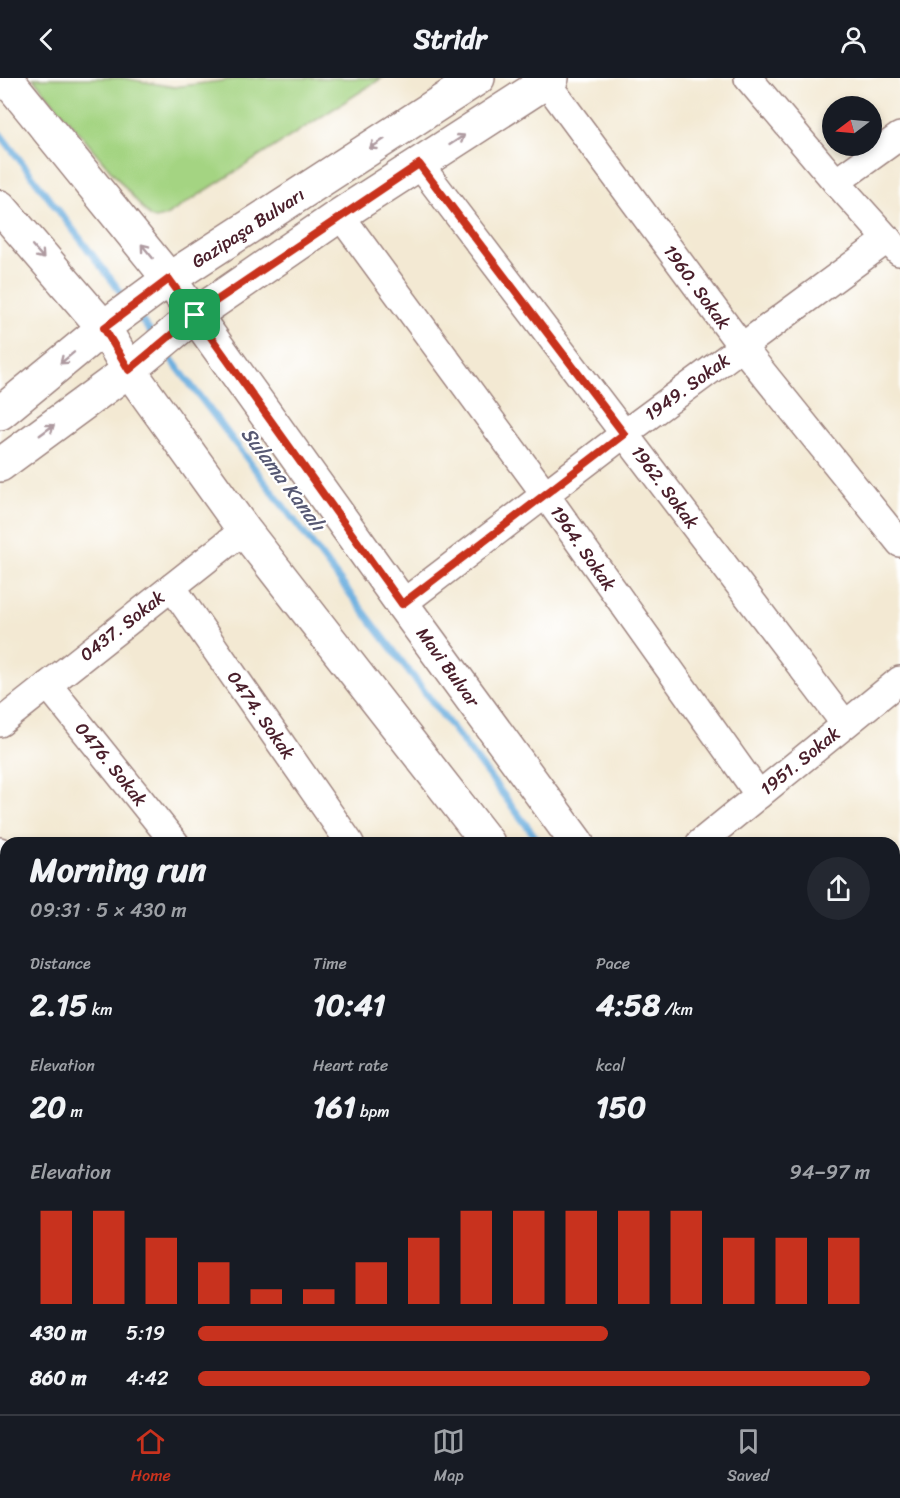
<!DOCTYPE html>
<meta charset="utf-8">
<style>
body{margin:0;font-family:Sriracha,sans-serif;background:#242831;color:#f1f3f6;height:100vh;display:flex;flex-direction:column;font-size:22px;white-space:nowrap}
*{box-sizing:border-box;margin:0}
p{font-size:20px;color:#9ea1a6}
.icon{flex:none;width:33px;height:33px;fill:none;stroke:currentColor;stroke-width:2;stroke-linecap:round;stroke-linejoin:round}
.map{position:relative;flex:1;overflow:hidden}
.side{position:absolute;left:0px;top:759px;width:900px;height:578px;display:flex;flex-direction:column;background:#171b24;border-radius:18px 18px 0 0;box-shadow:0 3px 9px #0003}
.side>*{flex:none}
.needle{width:39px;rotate:254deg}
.controls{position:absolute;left:822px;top:18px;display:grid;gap:12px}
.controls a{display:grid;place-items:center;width:60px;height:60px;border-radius:50%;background:#171b24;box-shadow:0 3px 9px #0003;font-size:30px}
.pin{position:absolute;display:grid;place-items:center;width:51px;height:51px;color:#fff;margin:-26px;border-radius:12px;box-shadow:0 3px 9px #0006}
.round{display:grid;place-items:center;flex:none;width:63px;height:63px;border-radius:32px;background:#242831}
.overview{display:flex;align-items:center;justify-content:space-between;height:102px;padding:0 30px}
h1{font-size:33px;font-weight:700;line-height:45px}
.stats{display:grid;grid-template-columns:repeat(3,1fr);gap:9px;height:102px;padding:6px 30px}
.stats div{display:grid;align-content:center}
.stats b{font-size:30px;font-weight:700}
.stats small{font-size:16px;font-weight:400}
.stats p{font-size:16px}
.chart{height:168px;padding:12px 30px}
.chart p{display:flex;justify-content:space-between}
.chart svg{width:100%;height:108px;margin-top:6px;stroke:#c8321e;stroke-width:6}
ul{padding:0 30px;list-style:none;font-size:20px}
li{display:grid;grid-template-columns:96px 72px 1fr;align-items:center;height:45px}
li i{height:15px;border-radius:8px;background:#c8321e}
header{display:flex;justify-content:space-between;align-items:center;height:78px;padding:0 30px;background:#171b24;font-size:27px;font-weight:700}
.menu{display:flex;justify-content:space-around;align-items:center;height:84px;border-top:2px solid #363941;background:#171b24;font-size:16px;color:#9ea1a6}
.menu a{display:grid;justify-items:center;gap:3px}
.menu .active{color:#c8321e}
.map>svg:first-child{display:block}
.park{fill:#a4d482;stroke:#777a56;stroke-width:1.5}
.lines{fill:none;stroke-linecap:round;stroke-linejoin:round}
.stream{stroke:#69adde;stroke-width:7}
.minor-casing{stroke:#9e847f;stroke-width:30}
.tertiary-casing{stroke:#9e847f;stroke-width:36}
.secondary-casing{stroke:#9e847f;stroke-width:36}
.minor{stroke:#fff;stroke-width:27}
.tertiary{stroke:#fff;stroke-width:33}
.secondary{stroke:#fff;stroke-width:33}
.oneway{stroke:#ae9aa0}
.route-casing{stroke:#fff;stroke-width:12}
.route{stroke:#c8321e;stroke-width:8}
.labels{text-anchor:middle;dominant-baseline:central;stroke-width:4.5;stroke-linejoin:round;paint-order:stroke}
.street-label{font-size:18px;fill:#4a1f2b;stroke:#fff}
.water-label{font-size:20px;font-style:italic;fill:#565873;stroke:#fff}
</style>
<header><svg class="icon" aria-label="back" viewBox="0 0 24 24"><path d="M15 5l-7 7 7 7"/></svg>Stridr<svg class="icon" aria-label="person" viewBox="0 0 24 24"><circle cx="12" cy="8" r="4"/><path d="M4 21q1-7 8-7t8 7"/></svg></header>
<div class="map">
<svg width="900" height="1336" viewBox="0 0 900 1336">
<rect width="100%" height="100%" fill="#fff"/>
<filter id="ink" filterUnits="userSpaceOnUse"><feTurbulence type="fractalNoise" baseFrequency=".0167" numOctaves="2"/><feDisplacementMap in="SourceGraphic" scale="12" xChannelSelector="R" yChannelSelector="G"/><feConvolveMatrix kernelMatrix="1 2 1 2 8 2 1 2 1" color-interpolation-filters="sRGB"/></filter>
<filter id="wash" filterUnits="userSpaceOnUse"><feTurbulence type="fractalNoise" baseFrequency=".008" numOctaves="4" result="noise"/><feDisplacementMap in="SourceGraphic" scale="24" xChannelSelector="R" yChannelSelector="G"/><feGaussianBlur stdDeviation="1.35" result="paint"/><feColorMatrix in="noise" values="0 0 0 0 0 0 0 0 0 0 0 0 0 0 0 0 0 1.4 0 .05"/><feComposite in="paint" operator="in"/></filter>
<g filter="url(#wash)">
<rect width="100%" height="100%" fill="#f3e9d3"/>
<path class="park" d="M33 0H123L174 9 244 0H382L166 138 156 141 150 139Z"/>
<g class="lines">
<g class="stream">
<path d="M0 56 126 221"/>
<path d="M136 235 155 260"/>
<path d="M165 273 540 765"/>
<path d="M894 1235 900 1243"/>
</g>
</g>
</g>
<g filter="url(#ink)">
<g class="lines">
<g class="minor-casing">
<g id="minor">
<path d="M748 0 836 104 899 174"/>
<path d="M546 4 742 269 900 465"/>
<path d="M419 86 845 646"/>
<path d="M836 104 900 58"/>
<path d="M340 137 545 416 759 717"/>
<path d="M172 509 350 765"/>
<path d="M402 526 624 356 888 161"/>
<path d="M48 607 175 765"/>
<path d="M0 645 244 452"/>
<path d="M700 765 900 602"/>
<path d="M0 773 6 781"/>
<path d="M894 877 900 880"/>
<path d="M0 986 6 994"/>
<path d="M894 1039 900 1032"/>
<path d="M0 1145 6 1139"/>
<path d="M351 1330 359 1336"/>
<path d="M410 1336 414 1330"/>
<path d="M705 1336 709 1330"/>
</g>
</g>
<g class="tertiary-casing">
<g id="tertiary">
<path d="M6 0 169 201 402 526 577 765"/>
<path d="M0 129 104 250 129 292 244 452 488 765"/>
<path d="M894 1177 900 1184"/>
<path d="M894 1297 900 1305"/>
<path d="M174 1336 176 1330"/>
</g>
</g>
<g class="secondary-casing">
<g id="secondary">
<path d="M0 335 112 243 169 201 478 0"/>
<path d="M0 387 129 292 195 237 340 137 552 0"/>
</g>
</g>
<use href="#minor" class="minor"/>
<use href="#tertiary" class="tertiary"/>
<use href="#secondary" class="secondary"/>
</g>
<defs><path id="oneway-shaft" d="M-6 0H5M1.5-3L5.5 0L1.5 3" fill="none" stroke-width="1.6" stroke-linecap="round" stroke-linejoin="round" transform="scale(1.5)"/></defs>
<g class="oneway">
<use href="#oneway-shaft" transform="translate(457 62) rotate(-33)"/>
<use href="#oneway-shaft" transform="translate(377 66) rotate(147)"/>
<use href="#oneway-shaft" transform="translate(147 173) rotate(-129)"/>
<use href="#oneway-shaft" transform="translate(38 174) rotate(49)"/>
<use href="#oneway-shaft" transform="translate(67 280) rotate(141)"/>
<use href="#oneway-shaft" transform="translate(47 352) rotate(-36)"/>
</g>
</g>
<g class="lines" filter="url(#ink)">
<g class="route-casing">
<path id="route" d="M195 237 129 292 104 250 169 201 195 237 419 86 624 356 402 526 195 237"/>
</g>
<use href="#route" class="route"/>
</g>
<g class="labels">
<g class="street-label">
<text transform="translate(248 150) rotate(-33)">Gazipaşa Bulvarı</text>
<text transform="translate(697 209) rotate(54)">1960. Sokak</text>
<text transform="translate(687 309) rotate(-36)">1949. Sokak</text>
<text transform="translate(665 409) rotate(53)">1962. Sokak</text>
<text transform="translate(583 470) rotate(55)">1964. Sokak</text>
<text transform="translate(122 548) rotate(-38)">0437. Sokak</text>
<text transform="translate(448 589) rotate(54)">Mavi Bulvar</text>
<text transform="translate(261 637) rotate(55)">0474. Sokak</text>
<text transform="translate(800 683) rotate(-39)">1951. Sokak</text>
<text transform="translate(111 686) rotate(51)">0476. Sokak</text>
</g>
<g class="water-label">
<text transform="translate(283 401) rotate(53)">Sulama Kanalı</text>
</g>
</g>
</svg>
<div class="controls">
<a><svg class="needle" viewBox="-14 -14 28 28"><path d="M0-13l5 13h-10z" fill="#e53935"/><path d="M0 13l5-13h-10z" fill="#9ea1a6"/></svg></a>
</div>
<div class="pin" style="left:195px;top:237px;background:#1e9e55"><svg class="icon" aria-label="arrive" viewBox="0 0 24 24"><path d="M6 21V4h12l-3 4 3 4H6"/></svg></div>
<section class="side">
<div class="overview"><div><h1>Morning run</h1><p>09:31 · 5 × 430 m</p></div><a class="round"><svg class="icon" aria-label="share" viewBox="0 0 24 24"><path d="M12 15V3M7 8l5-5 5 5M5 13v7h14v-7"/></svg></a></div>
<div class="stats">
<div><p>Distance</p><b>2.15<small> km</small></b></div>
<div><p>Time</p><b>10:41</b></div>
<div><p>Pace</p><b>4:58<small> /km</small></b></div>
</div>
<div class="stats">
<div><p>Elevation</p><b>20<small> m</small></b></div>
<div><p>Heart rate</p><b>161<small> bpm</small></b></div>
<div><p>kcal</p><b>150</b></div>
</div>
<div class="chart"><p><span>Elevation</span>94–97 m</p>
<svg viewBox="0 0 160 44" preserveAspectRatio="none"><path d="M5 44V6M15 44V6M25 44V17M35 44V27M45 44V38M55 44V38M65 44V27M75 44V17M85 44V6M95 44V6M105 44V6M115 44V6M125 44V6M135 44V17M145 44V17M155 44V17"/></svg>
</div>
<ul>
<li><b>430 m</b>5:19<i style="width:61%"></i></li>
<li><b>860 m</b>4:42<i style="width:100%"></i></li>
</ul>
</section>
</div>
<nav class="menu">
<a class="active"><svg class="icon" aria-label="home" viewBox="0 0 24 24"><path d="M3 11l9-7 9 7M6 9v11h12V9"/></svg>Home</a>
<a><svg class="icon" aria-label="map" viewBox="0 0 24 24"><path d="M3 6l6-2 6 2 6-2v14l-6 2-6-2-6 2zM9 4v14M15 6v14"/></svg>Map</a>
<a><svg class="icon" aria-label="saved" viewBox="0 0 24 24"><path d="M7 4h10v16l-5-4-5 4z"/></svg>Saved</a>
</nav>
